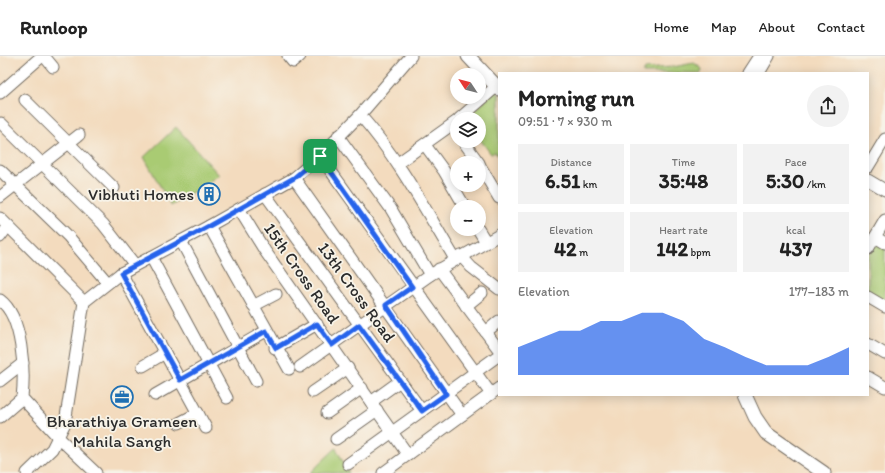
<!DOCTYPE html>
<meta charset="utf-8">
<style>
body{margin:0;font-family:Itim,sans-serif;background:#f2f2f2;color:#222;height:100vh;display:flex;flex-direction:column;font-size:15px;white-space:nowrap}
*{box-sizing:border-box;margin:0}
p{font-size:13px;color:#767676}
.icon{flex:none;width:22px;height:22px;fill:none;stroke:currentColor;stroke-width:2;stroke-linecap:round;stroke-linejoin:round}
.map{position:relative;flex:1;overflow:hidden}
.details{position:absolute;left:498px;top:16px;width:371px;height:324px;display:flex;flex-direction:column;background:#fff;border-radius:0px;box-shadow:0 2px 10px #0003}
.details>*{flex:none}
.needle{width:26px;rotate:306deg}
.tools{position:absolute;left:450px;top:12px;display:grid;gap:8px}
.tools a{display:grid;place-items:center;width:36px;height:36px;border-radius:50%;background:#fff;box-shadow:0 2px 10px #0003;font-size:20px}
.pin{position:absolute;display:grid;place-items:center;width:34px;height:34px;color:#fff;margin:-17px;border-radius:8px;box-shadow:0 2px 6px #0006}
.round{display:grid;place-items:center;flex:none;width:42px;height:42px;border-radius:21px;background:#f2f2f2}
.overview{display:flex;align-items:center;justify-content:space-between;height:68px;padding:0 20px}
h1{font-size:22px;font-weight:800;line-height:30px}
.figures{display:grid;grid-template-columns:repeat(3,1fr);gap:6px;height:68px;padding:4px 20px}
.figures div{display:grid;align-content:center;border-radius:0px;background:#f2f2f2;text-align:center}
.figures b{font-size:20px;font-weight:800}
.figures small{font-size:11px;font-weight:400}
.figures p{font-size:11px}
.chart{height:112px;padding:8px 20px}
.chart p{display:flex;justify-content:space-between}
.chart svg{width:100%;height:72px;margin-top:4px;fill:#2563eb;opacity:.7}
header{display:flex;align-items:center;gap:24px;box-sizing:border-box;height:56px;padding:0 20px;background:#fff;border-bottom:1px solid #e0e0e0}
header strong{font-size:19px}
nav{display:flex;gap:22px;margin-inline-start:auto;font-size:14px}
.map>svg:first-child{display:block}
.green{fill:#a9cb73;stroke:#6a7b4f}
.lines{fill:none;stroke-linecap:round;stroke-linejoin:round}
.minor-casing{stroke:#71695e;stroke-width:13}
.major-casing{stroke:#71695e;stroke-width:15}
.minor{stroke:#fff;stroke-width:11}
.major{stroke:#fff;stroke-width:13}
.route-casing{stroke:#fff;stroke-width:8}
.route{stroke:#2563eb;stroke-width:5}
.labels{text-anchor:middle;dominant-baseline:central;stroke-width:3.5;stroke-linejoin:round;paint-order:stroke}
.poi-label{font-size:17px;fill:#2b2b2b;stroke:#f7f3e8;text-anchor:end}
.street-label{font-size:17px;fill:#2b2b2b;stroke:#f7f3e8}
</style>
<header>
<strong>Runloop</strong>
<nav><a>Home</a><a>Map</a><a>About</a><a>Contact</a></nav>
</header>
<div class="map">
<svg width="885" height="417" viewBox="0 0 885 417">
<rect width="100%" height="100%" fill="#f7f3e8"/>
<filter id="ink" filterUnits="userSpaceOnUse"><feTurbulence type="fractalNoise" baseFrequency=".025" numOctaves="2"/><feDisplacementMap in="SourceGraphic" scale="8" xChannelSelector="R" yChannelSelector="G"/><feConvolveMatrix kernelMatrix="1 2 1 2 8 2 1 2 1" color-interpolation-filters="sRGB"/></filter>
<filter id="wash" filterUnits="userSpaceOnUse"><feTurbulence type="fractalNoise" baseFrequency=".012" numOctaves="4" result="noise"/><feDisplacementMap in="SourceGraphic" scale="16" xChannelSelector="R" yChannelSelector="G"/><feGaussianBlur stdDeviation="0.9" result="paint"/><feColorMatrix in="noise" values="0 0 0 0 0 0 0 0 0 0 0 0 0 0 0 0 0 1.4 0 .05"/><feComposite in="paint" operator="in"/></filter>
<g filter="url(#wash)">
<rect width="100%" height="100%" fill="#f3dbbe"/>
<g class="green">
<path d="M694 7 702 13 701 17H643L645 13 673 11Z"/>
<path d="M496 34 499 38V98L497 99 495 96 491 98 479 82V63H466Z"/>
<path d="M176 71 219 119 171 150 144 101Z"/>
<path d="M878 185 885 189V249L868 238V201Z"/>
<path d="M336 392 349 417H310Z"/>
</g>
</g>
<g filter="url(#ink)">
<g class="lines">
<g class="minor-casing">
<g id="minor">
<path d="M44 0 53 11"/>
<path d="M288 0 293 6 300 0"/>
<path d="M748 17 759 0"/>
<path d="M759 17 769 0"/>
<path d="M0 37 42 0"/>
<path d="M25 44 114 132"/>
<path d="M360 59C398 102 425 153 455 203"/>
<path d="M459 63 497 30"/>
<path d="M1 67 103 168 135 209"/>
<path d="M338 80 391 153 430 219"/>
<path d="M463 85 479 107"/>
<path d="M425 89 444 115 465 151"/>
<path d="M320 100 491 338"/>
<path d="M398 107 457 65"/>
<path d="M479 108 499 142"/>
<path d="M868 111 885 83"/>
<path d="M0 114 68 180 107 226"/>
<path d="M294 122 462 359"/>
<path d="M868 124 885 134"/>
<path d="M265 138 422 355"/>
<path d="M0 141 79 79"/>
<path d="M239 153 265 195 408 399"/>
<path d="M0 162 84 246"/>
<path d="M209 170 289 313"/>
<path d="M478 173 486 186"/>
<path d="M0 181 8 170"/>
<path d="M875 181 885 187"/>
<path d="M181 185 256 325"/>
<path d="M868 193 885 164"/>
<path d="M461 200 471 211 499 233"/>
<path d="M151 201 227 342"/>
<path d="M439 213 499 294"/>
<path d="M121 217 206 372"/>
<path d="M868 241 885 251"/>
<path d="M0 244C23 261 25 315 22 342L59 382 96 417"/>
<path d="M253 250 276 238"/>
<path d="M466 250 482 237"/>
<path d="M486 276 499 265"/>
<path d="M868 288 885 298"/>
<path d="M275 292 317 268"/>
<path d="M143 310 165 297"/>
<path d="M300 311 430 219 499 179"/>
<path d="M868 321 885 331"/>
<path d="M0 325 23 307"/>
<path d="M313 336 348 312"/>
<path d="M155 339 266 275"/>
<path d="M371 346 400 325"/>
<path d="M327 357 362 332"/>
<path d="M0 361 22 342"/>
<path d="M179 367 198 357"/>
<path d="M336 383 377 354"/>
<path d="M348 408 499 299"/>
<path d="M27 417 52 393 65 367 84 246 121 217 209 170 294 122 320 100 360 59 411 0"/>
<path d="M383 417 499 332"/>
</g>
</g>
<g class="major-casing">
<g id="major">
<path d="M468 0 499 33"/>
<path d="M745 339 755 361 766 377 824 417"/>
</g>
</g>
<use href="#minor" class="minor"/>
<use href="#major" class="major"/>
</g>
</g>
<g class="lines" filter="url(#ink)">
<g class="route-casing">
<path id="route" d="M320 100 412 231 386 249 446 338 422 355 359 269 332 289 317 268 276 292 266 275 180 324 121 217 209 170 294 122Z"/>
</g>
<use href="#route" class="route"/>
</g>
<defs>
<g id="building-ring" transform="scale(1.15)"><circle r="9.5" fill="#f7f3e8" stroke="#1f6fb2" stroke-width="1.5"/><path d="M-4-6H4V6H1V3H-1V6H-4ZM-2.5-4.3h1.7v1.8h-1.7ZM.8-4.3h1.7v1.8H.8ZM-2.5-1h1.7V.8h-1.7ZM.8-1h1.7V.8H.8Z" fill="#1f6fb2"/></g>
<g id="office-ring" transform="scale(1.15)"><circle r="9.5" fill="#f7f3e8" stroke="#1f6fb2" stroke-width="1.5"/><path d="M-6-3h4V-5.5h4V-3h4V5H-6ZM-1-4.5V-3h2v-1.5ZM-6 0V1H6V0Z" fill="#1f6fb2"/></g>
</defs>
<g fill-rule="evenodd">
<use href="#building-ring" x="209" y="138"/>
<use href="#office-ring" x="122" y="341"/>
</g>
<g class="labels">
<g class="poi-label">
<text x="194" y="138">Vibhuti Homes</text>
<text x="122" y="365" text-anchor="middle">Bharathiya Grameen<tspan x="122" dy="20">Mahila Sangh</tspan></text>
</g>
<g class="street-label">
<text transform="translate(302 217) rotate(55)">15th Cross Road</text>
<text transform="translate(357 236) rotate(54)">13th Cross Road</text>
</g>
</g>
</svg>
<div class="tools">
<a><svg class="needle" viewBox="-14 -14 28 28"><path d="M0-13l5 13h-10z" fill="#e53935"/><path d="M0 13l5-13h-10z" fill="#767676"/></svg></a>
<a><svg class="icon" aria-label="layers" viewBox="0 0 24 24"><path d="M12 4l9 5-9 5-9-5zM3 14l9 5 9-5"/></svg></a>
<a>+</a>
<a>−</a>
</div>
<div class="pin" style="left:320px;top:100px;background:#1e9e55"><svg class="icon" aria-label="arrive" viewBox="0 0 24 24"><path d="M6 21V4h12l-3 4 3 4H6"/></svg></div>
<section class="details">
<div class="overview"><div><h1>Morning run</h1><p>09:51 · 7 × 930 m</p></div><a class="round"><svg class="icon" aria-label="share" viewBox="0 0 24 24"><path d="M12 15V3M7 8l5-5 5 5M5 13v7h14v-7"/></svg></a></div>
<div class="figures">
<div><p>Distance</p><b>6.51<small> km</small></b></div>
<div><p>Time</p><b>35:48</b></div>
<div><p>Pace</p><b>5:30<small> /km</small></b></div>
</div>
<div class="figures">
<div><p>Elevation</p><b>42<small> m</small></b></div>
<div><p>Heart rate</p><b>142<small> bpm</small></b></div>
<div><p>kcal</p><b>437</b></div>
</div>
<div class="chart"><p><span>Elevation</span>177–183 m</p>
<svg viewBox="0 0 160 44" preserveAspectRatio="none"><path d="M0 44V27L10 22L20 17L30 17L40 11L50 11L60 6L70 6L80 11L90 22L100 27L110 33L120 38L130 38L140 38L150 33L160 27V44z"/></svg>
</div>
</section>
</div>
